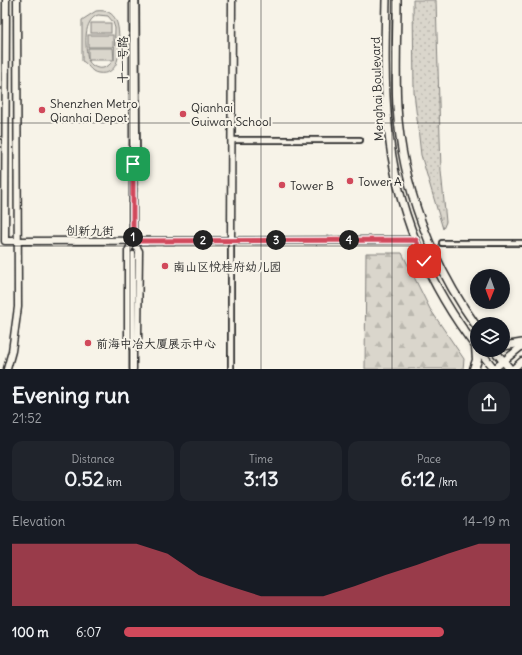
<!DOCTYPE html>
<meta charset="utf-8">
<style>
body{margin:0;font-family:Delius,"LXGW WenKai TC",sans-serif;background:#20242c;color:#f1f3f6;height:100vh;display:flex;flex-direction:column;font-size:15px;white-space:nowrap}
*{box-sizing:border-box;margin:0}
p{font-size:13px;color:#9ea1a6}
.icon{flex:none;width:22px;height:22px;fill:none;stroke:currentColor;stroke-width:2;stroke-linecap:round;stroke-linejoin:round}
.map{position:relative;height:369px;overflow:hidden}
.drawer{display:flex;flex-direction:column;background:#171b24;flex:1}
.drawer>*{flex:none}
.needle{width:26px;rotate:181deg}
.tools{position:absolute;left:470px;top:269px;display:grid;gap:8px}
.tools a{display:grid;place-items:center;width:40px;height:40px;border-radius:50%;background:#171b24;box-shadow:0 2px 6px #0003;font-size:20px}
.pin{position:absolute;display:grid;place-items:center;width:34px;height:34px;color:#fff;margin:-17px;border-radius:8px;box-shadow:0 2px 6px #0006}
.km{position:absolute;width:20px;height:20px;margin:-10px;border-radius:50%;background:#222;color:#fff;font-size:11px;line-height:20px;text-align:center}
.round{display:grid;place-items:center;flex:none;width:42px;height:42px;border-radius:16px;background:#20242c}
.overview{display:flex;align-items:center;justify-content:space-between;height:68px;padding:0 12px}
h1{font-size:22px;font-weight:700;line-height:30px}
.stats{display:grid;grid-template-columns:repeat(3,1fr);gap:6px;height:68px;padding:4px 12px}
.stats div{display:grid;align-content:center;border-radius:10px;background:#20242c;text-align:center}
.stats b{font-size:20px;font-weight:700}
.stats small{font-size:11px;font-weight:400}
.stats p{font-size:11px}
.chart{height:112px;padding:8px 12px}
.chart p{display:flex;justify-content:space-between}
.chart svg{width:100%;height:72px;margin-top:4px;fill:#d1495b;opacity:.7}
ul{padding:0 12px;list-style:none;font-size:13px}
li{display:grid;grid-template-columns:64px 48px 1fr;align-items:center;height:30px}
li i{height:10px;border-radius:5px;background:#d1495b}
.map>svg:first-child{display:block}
.grass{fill:url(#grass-dots);stroke:#82807c}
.forest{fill:url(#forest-firs);stroke:#82807c}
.pitch{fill:#dad6cc;stroke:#82807c;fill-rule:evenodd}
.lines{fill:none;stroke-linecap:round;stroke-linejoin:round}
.street-tunnel{stroke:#cecbc2;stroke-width:4.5;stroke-dasharray:4.5 2;stroke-linecap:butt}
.street-casing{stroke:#2b2b2b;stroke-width:8}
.secondary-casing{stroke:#2b2b2b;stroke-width:9}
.primary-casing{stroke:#2b2b2b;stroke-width:10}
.highway-casing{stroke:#2b2b2b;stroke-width:11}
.street{stroke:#f7f3e8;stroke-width:4.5}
.secondary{stroke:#f7f3e8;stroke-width:6}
.primary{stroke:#f7f3e8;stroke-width:7}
.highway{stroke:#f7f3e8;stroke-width:8}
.route-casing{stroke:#fff;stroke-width:8}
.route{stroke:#d1495b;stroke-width:5}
.grid{fill:none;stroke:#2b2b2b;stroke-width:1;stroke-opacity:0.55}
.poi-dot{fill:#d1495b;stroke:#f7f3e8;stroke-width:1.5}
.labels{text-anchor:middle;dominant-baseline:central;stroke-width:4;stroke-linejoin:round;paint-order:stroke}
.street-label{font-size:12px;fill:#2b2b2b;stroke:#f7f3e8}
.poi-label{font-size:12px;fill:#2b2b2b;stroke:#f7f3e8;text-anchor:start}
</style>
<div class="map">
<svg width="522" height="369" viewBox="0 0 522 369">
<defs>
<pattern id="grass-dots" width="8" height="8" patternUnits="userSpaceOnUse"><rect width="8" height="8" fill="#dad6cc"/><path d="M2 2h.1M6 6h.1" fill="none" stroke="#bbb8af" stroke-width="1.8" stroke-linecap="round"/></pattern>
<pattern id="forest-firs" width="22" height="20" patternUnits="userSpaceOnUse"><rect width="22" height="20" fill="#dad6cc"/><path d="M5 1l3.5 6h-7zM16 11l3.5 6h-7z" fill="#bbb8af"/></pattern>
</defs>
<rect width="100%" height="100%" fill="#f7f3e8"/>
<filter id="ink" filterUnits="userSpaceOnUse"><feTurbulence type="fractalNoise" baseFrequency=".025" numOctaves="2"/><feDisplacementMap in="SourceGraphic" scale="8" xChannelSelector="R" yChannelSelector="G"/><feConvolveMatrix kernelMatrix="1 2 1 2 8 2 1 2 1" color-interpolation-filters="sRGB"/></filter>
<g filter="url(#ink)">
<path class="grass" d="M413 0H436L441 171 446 222 443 229 421 155 414 92Z"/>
<path class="forest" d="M366 253H402L430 309 464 359 463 369H365Z"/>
<g class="pitch">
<path d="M96 11C118 8 119 27 119 43 119 56 118 76 98 73 90 72 88 63 82 61V20ZM98 15 108 16 113 22 115 28 114 60 113 48H88V59C85 46 83 20 98 15ZM88 60H113C107 71 94 71 88 60Z"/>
<rect x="91" y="23" width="20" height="10"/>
<rect x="88" y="35" width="25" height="12"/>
</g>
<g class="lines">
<g class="street-tunnel">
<path d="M136 192 137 175"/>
<path d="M133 254 134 241"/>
</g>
<g class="street-casing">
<g id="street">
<path d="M136 0 137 175"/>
<path d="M231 140H360"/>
<path d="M442 243H522"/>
<path d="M133 346V254"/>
<path d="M231 369V240"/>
</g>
</g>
<g class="secondary-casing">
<g id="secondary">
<path d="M6 0 5 241 416 240"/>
<path d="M133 0V241L128 251V338L133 348"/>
<path d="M231 240 232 0"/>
<path d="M7 369 12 351 18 307 17 0"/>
<path d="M133 369V348L138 338 139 251 133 241"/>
<path d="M494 369 522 346"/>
<path d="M513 369 522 361"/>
</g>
</g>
<g class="primary-casing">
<g id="primary">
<path d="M386 0C385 41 384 83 388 125 395 206 427 284 477 348"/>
<path d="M397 0C397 35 395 71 397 107 402 186 431 263 477 327"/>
<path d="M503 346 522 343"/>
<path d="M479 350 494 369"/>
<path d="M494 350 510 369"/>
</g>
</g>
<g class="highway-casing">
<g id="highway">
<path d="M474 369 477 360 476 346"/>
<path d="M493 369H494"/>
</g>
</g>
<use href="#street" class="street"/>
<use href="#secondary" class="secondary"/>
<use href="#primary" class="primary"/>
<use href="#highway" class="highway"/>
</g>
</g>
<g class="lines" filter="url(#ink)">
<g class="route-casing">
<path id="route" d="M133 164V241L416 240 424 261"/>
</g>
<use href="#route" class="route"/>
</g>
<path class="grid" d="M130 0V369M261 0V369M392 0V369M0 123H522M0 246H522"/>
<g class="poi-dot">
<circle cx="42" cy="110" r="4"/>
<circle cx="183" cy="114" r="4"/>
<circle cx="350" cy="181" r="4"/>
<circle cx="282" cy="185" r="4"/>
<circle cx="165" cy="266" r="4"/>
<circle cx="88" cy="343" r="4"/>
</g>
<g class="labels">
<g class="street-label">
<text transform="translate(122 60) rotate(-90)">十一号路</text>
<text transform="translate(377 89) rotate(-92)">Menghai Boulevard</text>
<text x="90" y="230">创新九街</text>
</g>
<g class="poi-label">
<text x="50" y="103">Shenzhen Metro<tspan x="50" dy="14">Qianhai Depot</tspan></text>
<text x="191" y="107">Qianhai<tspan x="191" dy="14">Guiwan School</tspan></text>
<text x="358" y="181">Tower A</text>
<text x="290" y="185">Tower B</text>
<text x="173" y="266">南山区悦桂府幼儿园</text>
<text x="96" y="343">前海中冶大厦展示中心</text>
</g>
</g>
</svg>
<div class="tools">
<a><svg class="needle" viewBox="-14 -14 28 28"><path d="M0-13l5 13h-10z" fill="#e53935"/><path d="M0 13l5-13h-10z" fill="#9ea1a6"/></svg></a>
<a><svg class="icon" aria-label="layers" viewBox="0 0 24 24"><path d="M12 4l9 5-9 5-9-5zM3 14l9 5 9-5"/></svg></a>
</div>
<div class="pin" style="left:133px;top:164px;background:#1e9e55"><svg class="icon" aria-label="arrive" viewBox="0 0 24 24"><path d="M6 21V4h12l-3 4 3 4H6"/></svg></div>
<div class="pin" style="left:424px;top:261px;background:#d93025"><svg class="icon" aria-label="check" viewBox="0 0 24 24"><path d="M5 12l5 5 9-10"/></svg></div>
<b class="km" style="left:133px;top:237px">1</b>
<b class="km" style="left:203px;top:240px">2</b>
<b class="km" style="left:276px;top:240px">3</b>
<b class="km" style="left:349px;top:240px">4</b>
</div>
<section class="drawer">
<div class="overview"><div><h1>Evening run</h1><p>21:52</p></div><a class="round"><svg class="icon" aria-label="share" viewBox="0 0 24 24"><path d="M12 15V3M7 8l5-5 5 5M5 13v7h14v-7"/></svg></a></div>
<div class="stats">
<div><p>Distance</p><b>0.52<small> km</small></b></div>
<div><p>Time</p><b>3:13</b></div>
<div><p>Pace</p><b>6:12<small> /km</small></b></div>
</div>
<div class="chart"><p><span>Elevation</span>14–19 m</p>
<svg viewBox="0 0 160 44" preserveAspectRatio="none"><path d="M0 44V6L10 6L20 6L30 6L40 6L50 12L60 25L70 32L80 38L90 38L100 38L110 32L120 25L130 19L140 12L150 6L160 6V44z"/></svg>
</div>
<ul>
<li><b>100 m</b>6:07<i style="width:83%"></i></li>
</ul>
</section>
